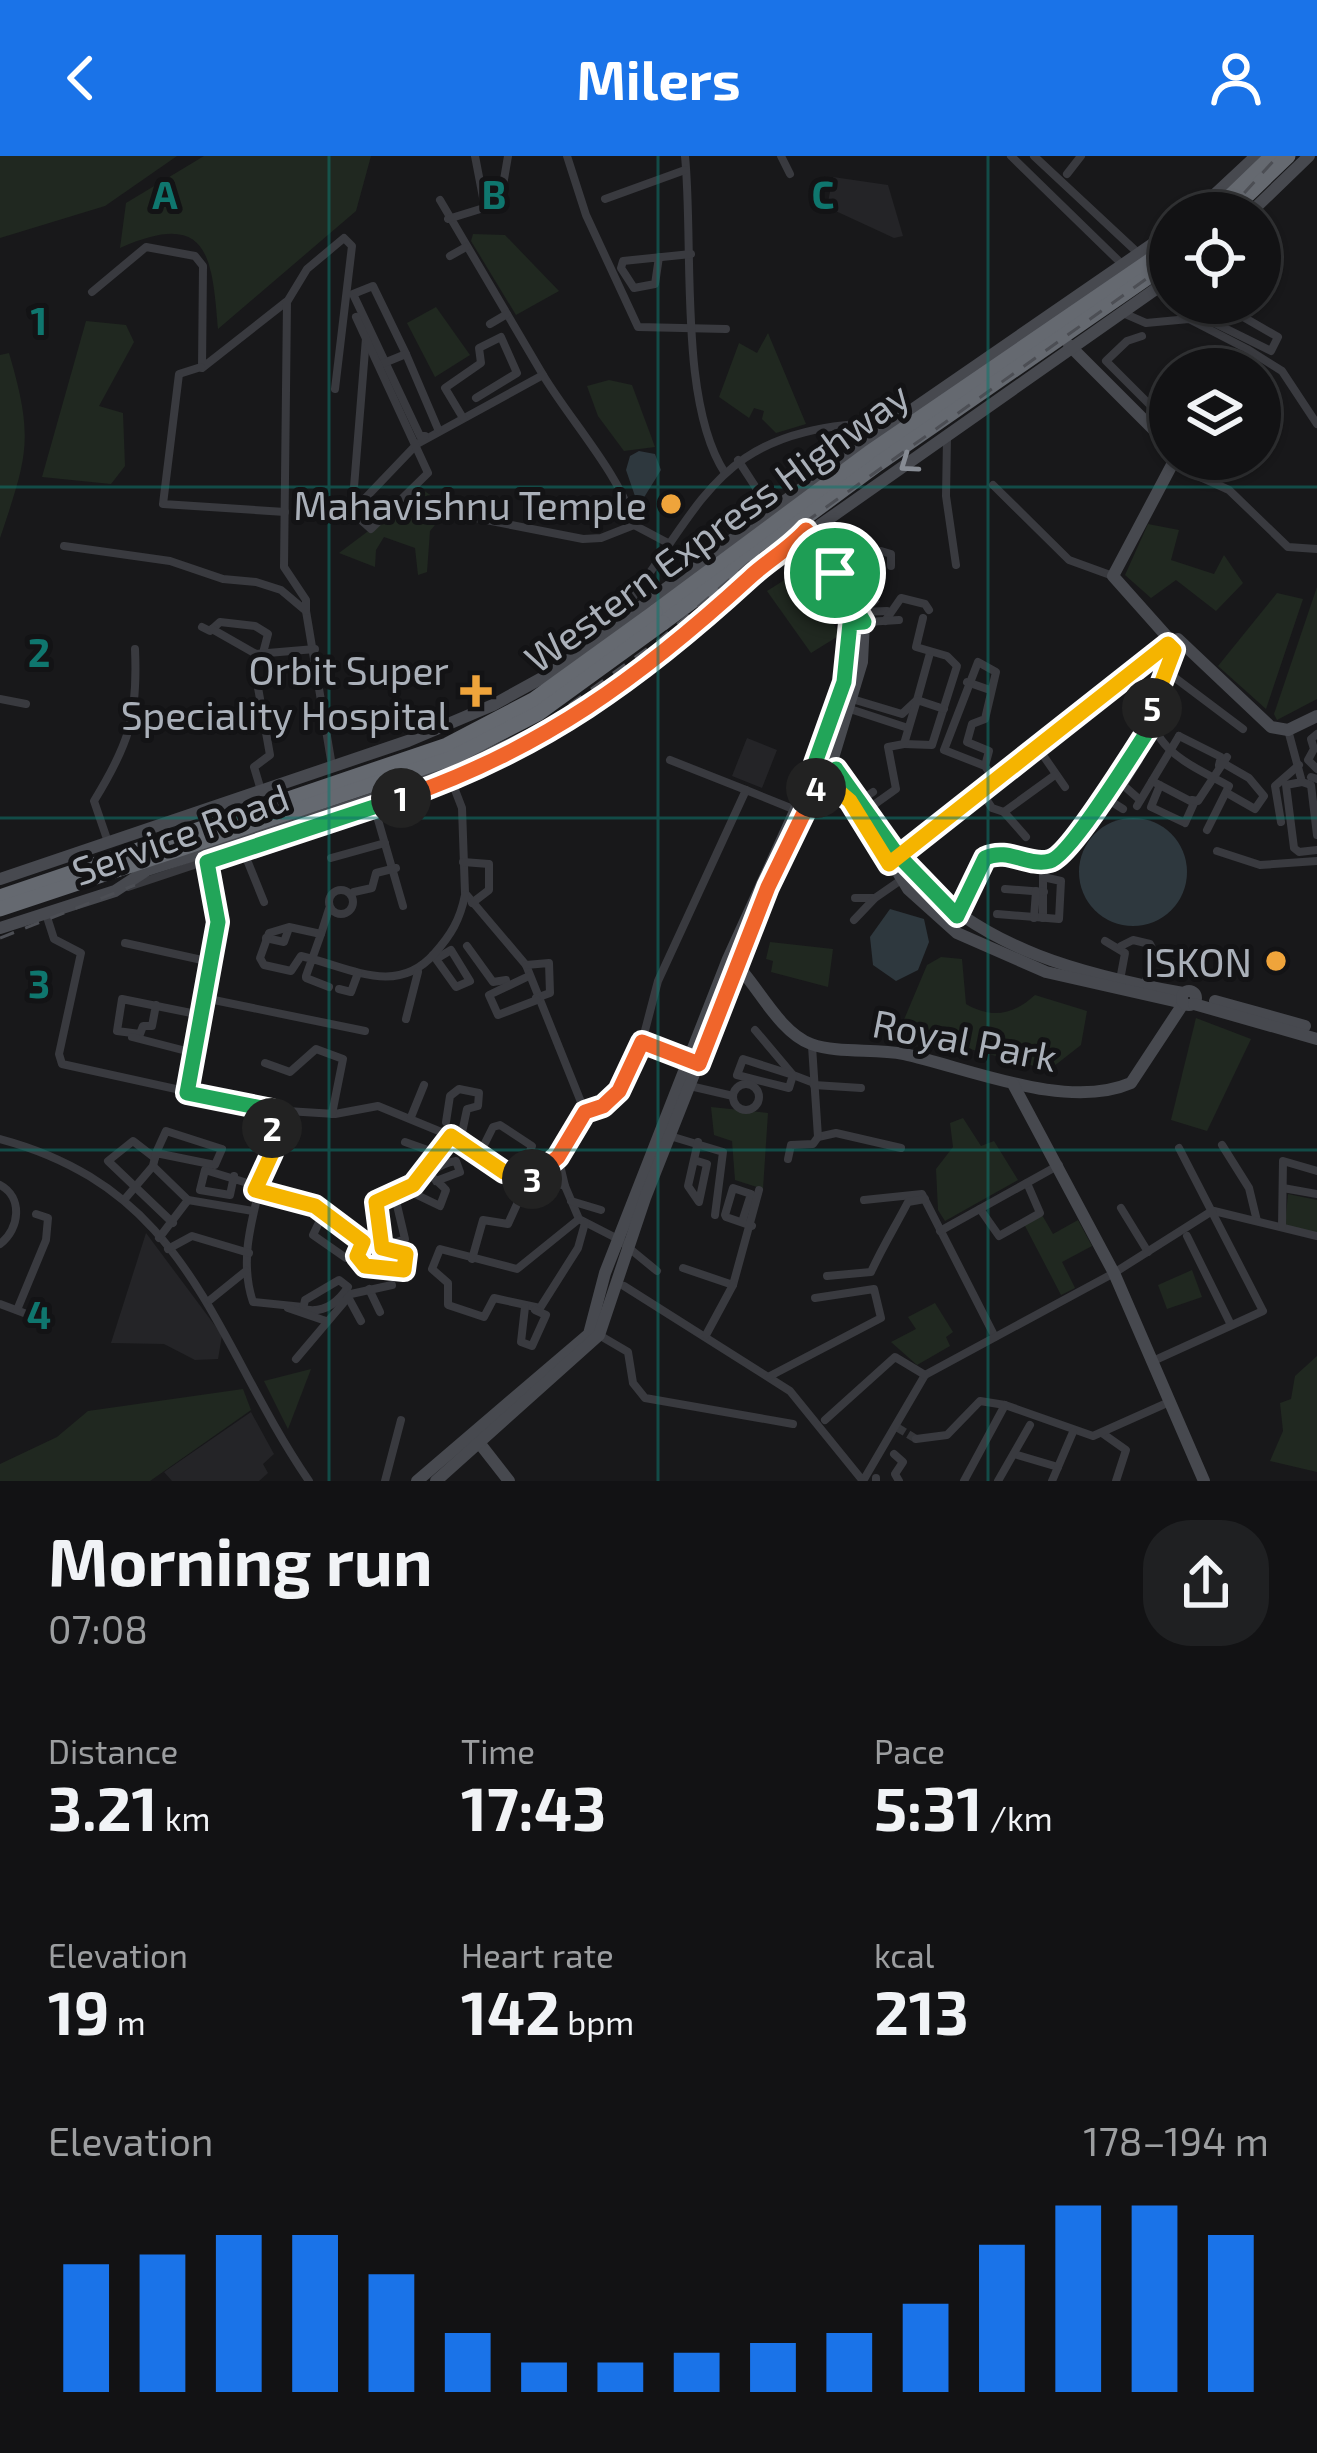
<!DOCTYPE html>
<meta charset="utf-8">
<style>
body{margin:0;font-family:"Exo 2",sans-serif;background:#1f2022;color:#f1f3f6;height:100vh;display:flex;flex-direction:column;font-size:45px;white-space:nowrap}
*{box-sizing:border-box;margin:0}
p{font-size:39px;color:#9c9ea0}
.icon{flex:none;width:66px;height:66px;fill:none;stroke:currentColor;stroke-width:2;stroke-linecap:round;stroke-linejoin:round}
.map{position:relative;height:1325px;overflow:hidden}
.drawer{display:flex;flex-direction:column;background:#121214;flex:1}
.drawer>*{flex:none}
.buttons{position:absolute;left:1149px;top:36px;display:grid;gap:24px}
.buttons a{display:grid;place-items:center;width:132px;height:132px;border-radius:50%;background:#121214;box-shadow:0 3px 9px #0004,0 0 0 3px #313234;font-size:60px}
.pin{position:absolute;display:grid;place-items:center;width:102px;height:102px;color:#fff;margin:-51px;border:6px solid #fff;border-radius:50%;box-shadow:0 3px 12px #0007}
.km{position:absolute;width:60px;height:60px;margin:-30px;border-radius:50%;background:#222;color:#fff;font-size:33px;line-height:60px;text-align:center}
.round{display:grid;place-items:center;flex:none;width:126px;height:126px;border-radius:48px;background:#1f2022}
.summary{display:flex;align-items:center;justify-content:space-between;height:204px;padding:0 48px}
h1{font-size:66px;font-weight:700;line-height:90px}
.stats{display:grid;grid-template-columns:repeat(3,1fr);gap:18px;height:204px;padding:12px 48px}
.stats div{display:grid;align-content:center}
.stats b{font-size:60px;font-weight:700}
.stats small{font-size:33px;font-weight:400}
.stats p{font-size:33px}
.chart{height:336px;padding:24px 48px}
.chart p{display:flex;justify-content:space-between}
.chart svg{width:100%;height:216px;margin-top:12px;stroke:#1a73e8;stroke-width:6}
header{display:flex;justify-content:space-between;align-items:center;height:156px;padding:0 48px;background:#1a73e8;color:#fff;font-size:54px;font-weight:700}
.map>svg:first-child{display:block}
.built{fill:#242427}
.green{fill:#202820}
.water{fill:#2e383e}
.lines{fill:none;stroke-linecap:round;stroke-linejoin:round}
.street-tunnel{stroke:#35363a;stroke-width:8;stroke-dasharray:8 4;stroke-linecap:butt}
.street{stroke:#393a3f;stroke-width:8}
.secondary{stroke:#47494f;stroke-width:12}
.highway{stroke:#656970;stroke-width:15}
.rail{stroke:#4c4e54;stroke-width:3;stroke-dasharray:15 12;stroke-linecap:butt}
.highway-bridge{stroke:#656970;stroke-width:15}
.oneway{stroke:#878c94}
.split-1-casing{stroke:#fff;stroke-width:24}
.split-2-casing{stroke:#fff;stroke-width:24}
.split-3-casing{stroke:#fff;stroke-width:24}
.split-4-casing{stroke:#fff;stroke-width:24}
.split-5-casing{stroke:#fff;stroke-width:24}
.split-6-casing{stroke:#fff;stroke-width:24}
.split-7-casing{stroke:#fff;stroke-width:24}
.split-1{stroke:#f0652b;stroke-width:15}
.split-2{stroke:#22a559;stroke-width:15}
.split-3{stroke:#f5b400;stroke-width:15}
.split-4{stroke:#f0652b;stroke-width:15}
.split-5{stroke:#22a559;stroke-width:15}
.split-6{stroke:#f5b400;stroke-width:15}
.split-7{stroke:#22a559;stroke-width:15}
.grid{fill:none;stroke:#0f766e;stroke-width:3;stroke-opacity:0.55}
.poi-dot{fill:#efa43b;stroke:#131315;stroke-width:4.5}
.labels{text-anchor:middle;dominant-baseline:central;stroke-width:10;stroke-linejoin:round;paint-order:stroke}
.poi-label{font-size:39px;fill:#aab0b9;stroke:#131315;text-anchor:end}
.street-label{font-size:39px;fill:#aab0b9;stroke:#131315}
.grid-label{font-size:39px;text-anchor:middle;font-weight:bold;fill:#0f766e;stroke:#131315;stroke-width:10;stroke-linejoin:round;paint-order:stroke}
</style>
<header><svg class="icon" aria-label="back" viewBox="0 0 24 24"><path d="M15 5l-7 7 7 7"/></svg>Milers<svg class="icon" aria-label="person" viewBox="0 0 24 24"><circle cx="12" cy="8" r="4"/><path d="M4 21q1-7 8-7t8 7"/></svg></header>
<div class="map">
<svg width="1317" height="1325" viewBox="0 0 1317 1325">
<rect width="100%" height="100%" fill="#18181a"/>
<g class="built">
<path d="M833 21 888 29 903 80 894 82 827 51Z"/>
<path d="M747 582 777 594 762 632 732 620Z"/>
<path d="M146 1077 222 1179 218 1203 195 1204 164 1188 111 1187Z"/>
<path d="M251 1256 274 1298 263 1308 268 1317 259 1325H172L164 1316Z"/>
</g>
<g class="green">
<path d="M0 0H177L105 50 0 82Z"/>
<path d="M204 0H371L356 55 218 173C212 99 208 53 120 92L126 47Z"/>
<path d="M473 78 505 79 559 135 516 159 471 85Z"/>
<path d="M436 151 470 199 435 221 407 167Z"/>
<path d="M86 165 126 169 134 186 99 250 123 257 125 310 111 328 42 321Z"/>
<path d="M768 177 806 268 776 277 762 263 764 255 754 252 749 262 719 241 739 187 757 197Z"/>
<path d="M9 197C34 282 28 299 0 382V199Z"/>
<path d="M609 224 632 229 655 291 624 295 598 260 587 230Z"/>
<path d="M423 334 449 352 430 375 427 416 418 419 415 392 384 381 376 394 375 411 339 397Z"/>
<path d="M1148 368 1179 374 1171 404 1214 418 1224 399 1243 427 1216 455 1176 424 1151 442 1125 419Z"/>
<path d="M802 413 840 479 811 497 767 435Z"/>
<path d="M1317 431V543L1277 564 1274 558Z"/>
<path d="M1277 437 1303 443 1266 553 1218 510Z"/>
<path d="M770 786 833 793 828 831 771 816 773 805 766 803Z"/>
<path d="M941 801 962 803 966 848C992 863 1013 859 1035 839L1087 855 1081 889 1049 914 951 888 903 866 927 809Z"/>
<path d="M1196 862 1251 883 1207 975 1171 964Z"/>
<path d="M711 951 768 957 763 1033 735 1024 732 985 714 979Z"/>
<path d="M963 962 981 990 994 985 1018 1024 945 1065 938 1054 936 1013 953 991 950 967Z"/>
<path d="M1288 1038 1317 1044V1077L1285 1069Z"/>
<path d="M1042 1059 1053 1078 1078 1064 1092 1090 1062 1106 1075 1132 1061 1139 1024 1068Z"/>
<path d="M1192 1114 1202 1141 1167 1153 1158 1129Z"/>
<path d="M935 1147 953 1176 946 1181 950 1190 917 1209 891 1186 916 1173 908 1161Z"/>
<path d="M1317 1200V1316L1270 1305 1283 1275 1280 1247 1291 1243 1295 1220Z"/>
<path d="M311 1213 288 1273 264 1225Z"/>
<path d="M243 1233 251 1254 150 1325H0V1308L57 1281 88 1255Z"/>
</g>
<g class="water">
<path d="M639 295 655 298 661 314 643 343H636L626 314 630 300Z"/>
<circle cx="1133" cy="716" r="54"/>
<path d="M890 753 924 763 929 786 918 814 896 825 873 809 870 781Z"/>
</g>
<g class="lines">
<g class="street-tunnel">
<path d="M871 448 880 440"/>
<path d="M898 1272 916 1283"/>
</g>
<g class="street">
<path d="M475 0 485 52"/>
<path d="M567 0 586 59 638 171 726 173"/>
<path d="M685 0C694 89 678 246 725 317"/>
<path d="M781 0 790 18"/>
<path d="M1011 0 1126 112"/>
<path d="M1034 0 1138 97"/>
<path d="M1067 18 1081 0"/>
<path d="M605 43 685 14"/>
<path d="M440 44 543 219"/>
<path d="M448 63 500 47 508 0"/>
<path d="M450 100 466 91"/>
<path d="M659 101 655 128 634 132 621 112 623 105 691 98"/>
<path d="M92 136 146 91 195 100 203 110 202 212 286 146"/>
<path d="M1174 147 1271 195 1278 181 1219 147"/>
<path d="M1123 157 1146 167 1189 163 1247 193 1282 215 1317 268"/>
<path d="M490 168 507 158"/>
<path d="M1142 180 1127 185 1106 205 1170 269"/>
<path d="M366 182 352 356 417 288 543 219C570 264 622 321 634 369L668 387"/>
<path d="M406 198 373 130 353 138 420 280H425"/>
<path d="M379 209 406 198 438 273"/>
<path d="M201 211 179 218 163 348 285 356"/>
<path d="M463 262 445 232 481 207 479 192 501 181 517 217 476 242"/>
<path d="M947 282 946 340 956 409"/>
<path d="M738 304 773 358"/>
<path d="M1174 309 1229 334 1288 391 1317 393"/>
<path d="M993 329 1069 404 1113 420"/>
<path d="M352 356 371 373 428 317 356 161"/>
<path d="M450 357 583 383 601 382 634 369"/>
<path d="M64 390 170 405 223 423 256 426 281 434 306 455 332 610"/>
<path d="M835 417 881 395 891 398V410"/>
<path d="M306 455V444L284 411 287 146 307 113 344 82 352 90 335 233"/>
<path d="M861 456 887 455"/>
<path d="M617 463C711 337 717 270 893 266"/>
<path d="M885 465 901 442 925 448 929 454"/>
<path d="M850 467 899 464"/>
<path d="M202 471 210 475 220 466 255 470 268 478 263 497"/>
<path d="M212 473 256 498 315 493"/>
<path d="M1174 494C1169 510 1160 524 1155 540 1139 590 1195 611 1229 630L1207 674"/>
<path d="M1166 515 1243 573"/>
<path d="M257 526 270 599 254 611 260 631"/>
<path d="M967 526 990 534"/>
<path d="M0 543 26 548"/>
<path d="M852 543 902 558 917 544 930 497"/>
<path d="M850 553 908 572"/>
<path d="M1288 574 1302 626 1286 629 1294 692 1299 696 1317 694"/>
<path d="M1317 578 1311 583 1314 593 1308 604 1317 613"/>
<path d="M1179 580 1221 601 1219 609"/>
<path d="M904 588 932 589 957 510 947 500 916 491 923 462"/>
<path d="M1038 592 1065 631"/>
<path d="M1139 604 1123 629 1140 644"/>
<path d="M1223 607 1249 622 1264 640 1255 653 1227 637"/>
<path d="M985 610 989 595 967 586 972 568 985 563 996 516 978 506 944 594 985 610 994 623"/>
<path d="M450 621 462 652 465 737 526 809 585 956 558 1001"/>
<path d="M1311 621 1317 623"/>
<path d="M1152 625 1194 647 1185 667 1151 651 1160 629"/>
<path d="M1302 626 1311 629 1317 679"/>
<path d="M746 634 793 653"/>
<path d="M980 634 992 652 1004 656"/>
<path d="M1104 641 1123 653"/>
<path d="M861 644 873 636"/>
<path d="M1192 644 1198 645 1227 601"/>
<path d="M374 650 403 750"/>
<path d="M1137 650 1179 580"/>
<path d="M868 653 896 633 888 591 904 588 917 544 944 553"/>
<path d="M1281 666 1275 630 1299 609"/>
<path d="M1026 681 1004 656 1055 619"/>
<path d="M107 683 94 645C129 588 138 561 135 493"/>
<path d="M243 694 264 746"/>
<path d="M1217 695 1260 709 1317 705"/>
<path d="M896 697 1169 488"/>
<path d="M331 702 385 687"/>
<path d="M463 706 489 708V734L472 747"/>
<path d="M1043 706V762"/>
<path d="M128 731 467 618 556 575 689 478"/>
<path d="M1005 733 1044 736"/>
<circle cx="341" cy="746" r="12"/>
<path d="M354 736 372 732 376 717 396 712"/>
<path d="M855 742H875L901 724"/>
<path d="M46 758 54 783 81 797 59 898 62 908 271 954 335 958 378 950 451 980 527 1026"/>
<path d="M997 758 1059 763 1061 725 1043 721"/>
<path d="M958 759 985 702C1008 691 1028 711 1050 705 1070 700 1137 592 1152 568"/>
<path d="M1034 762 1036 735"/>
<path d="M854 764 874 743"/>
<path d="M321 778 329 753"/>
<path d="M266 782 284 786 289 772"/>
<path d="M1105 785 1125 797 1120 824"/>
<path d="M125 787 211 806"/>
<path d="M467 790 493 826 506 824"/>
<path d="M1121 790 1133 784 1150 788 1155 798 1144 830"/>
<path d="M433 799 436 803 456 831 470 825 451 794 436 803"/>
<path d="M526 809 549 807 550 837 536 842"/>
<path d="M529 820 489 839 498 859 537 844"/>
<path d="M329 831 306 822V820L321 778 289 771 269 777 260 802 264 809 291 815 301 800C349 811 396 841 434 798 451 779 460 764 465 739"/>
<path d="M339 833 351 836 358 817"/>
<path d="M204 842 365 875"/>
<path d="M156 849 152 870H143L140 878 117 875 122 843 201 859"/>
<path d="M406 863 418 816"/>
<path d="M755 874 793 919 814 927"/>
<path d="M132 881 194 897"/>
<path d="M642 886 691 904"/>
<path d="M743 903 793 919 789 932 737 919Z"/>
<path d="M265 907 290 916 316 893 343 903 332 958"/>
<circle cx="746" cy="941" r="13"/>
<path d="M814 929 861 932"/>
<path d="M690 930 733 940"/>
<path d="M187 937 218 766 206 703"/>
<path d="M271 954C275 1018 231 1081 253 1146L303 1151"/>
<path d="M585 956 603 950 619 935 642 886 658 825 746 634 670 604"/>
<path d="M411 961 424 929"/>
<path d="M446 966 450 940 459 933 479 937 478 950 467 953 460 986"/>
<path d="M670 980 723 996 715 1059"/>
<path d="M818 981 836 977 901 992"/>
<path d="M0 983C191 1034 212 1183 309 1325"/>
<path d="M405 986 439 998"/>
<path d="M1222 989 1249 1032 1257 1065"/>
<path d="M479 999 493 971 500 969 532 990 522 1015 533 1023"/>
<path d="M155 1002 133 985 108 1005 173 1067"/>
<path d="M788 1003 791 989 813 988 818 981 812 890"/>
<path d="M694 1004 707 1008 699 1046 688 1030 698 986"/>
<path d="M153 1010 188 1044 159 1082"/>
<path d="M425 1015C432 1021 440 1027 446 1034L440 1050 415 1038C424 1020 436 1008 456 1005L460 1016 436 1025"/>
<path d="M234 1020 230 1039 200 1034 205 1014 257 1030"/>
<path d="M537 1021 565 1030 579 1063 618 1083 657 1115"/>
<path d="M0 1029C23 1041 20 1073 0 1088"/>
<path d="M1283 1032 1317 1038"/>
<path d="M255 1034 310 1048 363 1086 383 1092 376 1046 413 1029 451 981"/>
<path d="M124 1044 153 1010 156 997 215 1009 222 993 166 975 156 997"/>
<path d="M188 1044 253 1055"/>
<path d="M864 1044 922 1038 995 1181"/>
<path d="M571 1045 601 1054"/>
<path d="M1121 1052 1148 1096"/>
<path d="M980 1053 999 1080 1040 1057 1027 1027"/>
<path d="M1214 1055 1317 1080"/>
<path d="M324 1056 313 1079 346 1102 359 1101 365 1110 403 1116 407 1098 383 1092"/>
<path d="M579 1063 517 1113 440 1093 432 1113 448 1127V1149L484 1161 494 1142 540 1152 578 1092 585 1067"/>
<path d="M742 1066 751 1038 733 1032 725 1059 726 1061 752 1070"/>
<path d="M1282 1071 1283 1005 1317 1015"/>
<path d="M940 1075 1059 1009"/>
<path d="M1187 1080 1231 1169"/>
<path d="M384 1091 405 1083 396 1045 384 1038"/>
<path d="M168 1093 192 1080 249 1097"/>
<path d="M472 1103 483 1064 508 1068 527 1026 558 1001 565 1030"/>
<path d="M683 1112 733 1129 759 1034"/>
<path d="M827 1120 871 1116C883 1090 895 1071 908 1046L925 1043"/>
<path d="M339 1124 348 1131C337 1148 323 1158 303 1153L305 1144Z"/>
<path d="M624 1130 790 1235 863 1325 925 1219 1114 1117 1212 1055"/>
<path d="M369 1133 380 1156"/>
<path d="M348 1141 361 1165"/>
<path d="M210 1144 246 1115"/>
<path d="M0 1148 48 1166"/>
<path d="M525 1151 521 1186 532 1190 546 1159 535 1154"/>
<path d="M288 1152 326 1165"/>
<path d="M17 1154 46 1084 48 1062 36 1058"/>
<path d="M599 1179 628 1196 633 1227 645 1242 793 1268"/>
<path d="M706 1179 733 1129"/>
<path d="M296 1203 351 1138 392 1129"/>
<path d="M1153 1205 1263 1155 1179 992"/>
<path d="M770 1220 881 1162 874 1133 815 1142"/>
<path d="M825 1264 895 1201 925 1219"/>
<path d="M1102 1277 1126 1294 1116 1325"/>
<path d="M916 1283 947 1279 980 1245 1005 1249 1093 1280 1167 1247"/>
<path d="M894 1298 903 1306 895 1318 899 1325"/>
<path d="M1014 1298 1058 1311"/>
<path d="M385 1325 401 1264"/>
<path d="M876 1325V1322"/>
<path d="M964 1325 1005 1249"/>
<path d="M998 1325 1030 1269"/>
<path d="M1052 1325 1073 1276"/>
</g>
<g class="secondary">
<path d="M1195 57 1256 0"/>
<path d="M1250 57 1309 0"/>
<path d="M1069 189 1170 290"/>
<path d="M792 378 850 467 844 526 821 601"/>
<path d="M812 385 864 466 862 506 833 602"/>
<path d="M815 389 820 369 1170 123"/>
<path d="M1170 484 1113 420 1175 303"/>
<path d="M1181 491 1172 494 1170 485 1178 483 1271 571 1288 574 1317 560"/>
<path d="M836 613C863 647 885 687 914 718 985 794 1084 819 1183 837"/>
<path d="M827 621 871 672 908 733 957 777 1046 816 1183 847"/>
<path d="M0 723 408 585 493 549 551 517 858 291 1170 76"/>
<path d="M0 772 115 735 147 714C274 673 407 639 527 580 614 536 702 459 779 399L805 374 809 360"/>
<path d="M735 807C758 830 779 876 811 888 839 898 874 892 904 898 968 912 1067 955 1131 927L1183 848"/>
<circle cx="1189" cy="842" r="7"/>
<path d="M1215 845 1305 870"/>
<path d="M1194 848 1317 883"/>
<path d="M1013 928 1114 1117 1204 1325"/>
<path d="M477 1284 509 1325"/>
<path d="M417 1325 589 1178 605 1117 728 803 815 611"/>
<path d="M436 1325 599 1179 645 1042 768 731 802 654 823 621"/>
</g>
<g class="highway">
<path d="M1213 57 1272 0"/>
<path d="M1229 57 1288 0"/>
<path d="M655 456 869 297 1170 91"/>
<path d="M663 467 878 308 1170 106"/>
</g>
<g class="rail">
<path d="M1226 57 1278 0"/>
<path d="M325 661 453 615 536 573 659 484 755 402 1170 106"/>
<path d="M0 782 135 729"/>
</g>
<g class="highway-bridge">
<path d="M0 741 447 589 533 544 655 456"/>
<path d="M0 753 452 602 539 557 663 467"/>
</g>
</g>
<defs><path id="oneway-chevron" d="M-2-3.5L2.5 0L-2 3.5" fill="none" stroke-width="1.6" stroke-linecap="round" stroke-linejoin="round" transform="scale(3)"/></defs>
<use class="oneway" href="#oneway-chevron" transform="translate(908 308) rotate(145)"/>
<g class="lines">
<g class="split-1-casing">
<path id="split-1" d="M401 642C541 594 641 521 749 422 767 405 789 393 806 374L835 417"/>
</g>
<g class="split-2-casing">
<path id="split-2" d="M272 972V954L187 937 218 766 207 706 401 642"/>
</g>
<g class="split-3-casing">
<path id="split-3" d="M272 972V997L255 1034 315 1050 363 1086 357 1100 365 1110 404 1114 406 1098 382 1092 376 1046 413 1029 451 980 504 1016 532 1023"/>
</g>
<g class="split-4-casing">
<path id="split-4" d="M532 1023 558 1001 585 956 603 950 619 935 642 886 699 908 768 731 816 632"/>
</g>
<g class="split-5-casing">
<path id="split-5" d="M816 632 836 613 896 697 957 760 985 702C1008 691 1028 711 1050 705 1070 700 1137 591 1152 568V552"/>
</g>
<g class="split-6-casing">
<path id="split-6" d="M821 620 850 645 889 708 1168 488 1174 494 1152 552"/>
</g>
<g class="split-7-casing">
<path id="split-7" d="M821 620 815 607 844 526 850 467 864 466 835 417"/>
</g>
<use href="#split-1" class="split-1"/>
<use href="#split-2" class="split-2"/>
<use href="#split-3" class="split-3"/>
<use href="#split-4" class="split-4"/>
<use href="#split-5" class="split-5"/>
<use href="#split-6" class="split-6"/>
<use href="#split-7" class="split-7"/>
</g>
<path class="grid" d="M329 0V1325M658 0V1325M988 0V1325M0 331H1317M0 662H1317M0 994H1317"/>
<g class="poi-dot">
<circle cx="671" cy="348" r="12"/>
<path d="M470 517h12v12h12v12h-12v12h-12v-12h-12v-12h12z"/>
<circle cx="1276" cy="805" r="12"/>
</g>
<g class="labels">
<g class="poi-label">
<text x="647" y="348">Mahavishnu Temple</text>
<text x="449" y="513">Orbit Super<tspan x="449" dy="45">Speciality Hospital</tspan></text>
<text x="1252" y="805">ISKON</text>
</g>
<g class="street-label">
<text transform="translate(716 370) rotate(-36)">Western Express Highway</text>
<text transform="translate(180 677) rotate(-20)">Service Road</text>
<text transform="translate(965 883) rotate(11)">Royal Park</text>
</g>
</g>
<g class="grid-label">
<text x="165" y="53">A</text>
<text x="494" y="53">B</text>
<text x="823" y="53">C</text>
<text x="39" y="179">1</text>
<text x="39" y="511">2</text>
<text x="39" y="842">3</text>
<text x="39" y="1173">4</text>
</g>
</svg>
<div class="buttons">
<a><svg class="icon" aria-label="locate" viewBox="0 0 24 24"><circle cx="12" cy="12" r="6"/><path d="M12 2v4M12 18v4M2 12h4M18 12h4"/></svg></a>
<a><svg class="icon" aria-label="layers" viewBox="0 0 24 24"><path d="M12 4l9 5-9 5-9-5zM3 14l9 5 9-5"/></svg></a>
</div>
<div class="pin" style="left:835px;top:417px;background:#1e9e55"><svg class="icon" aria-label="arrive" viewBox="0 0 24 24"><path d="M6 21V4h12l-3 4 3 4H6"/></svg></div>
<b class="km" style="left:401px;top:642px">1</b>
<b class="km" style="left:272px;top:972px">2</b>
<b class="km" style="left:532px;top:1023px">3</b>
<b class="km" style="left:816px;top:632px">4</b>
<b class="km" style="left:1152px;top:552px">5</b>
</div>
<section class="drawer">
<div class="summary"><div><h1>Morning run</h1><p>07:08</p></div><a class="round"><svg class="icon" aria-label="share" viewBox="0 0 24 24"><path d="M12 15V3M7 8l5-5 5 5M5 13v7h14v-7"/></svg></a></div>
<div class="stats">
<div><p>Distance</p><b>3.21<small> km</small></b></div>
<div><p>Time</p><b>17:43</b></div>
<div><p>Pace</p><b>5:31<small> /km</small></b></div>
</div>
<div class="stats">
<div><p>Elevation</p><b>19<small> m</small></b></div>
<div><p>Heart rate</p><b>142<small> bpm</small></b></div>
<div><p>kcal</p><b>213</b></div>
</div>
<div class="chart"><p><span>Elevation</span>178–194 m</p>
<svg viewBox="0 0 160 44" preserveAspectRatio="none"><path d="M5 44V18M15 44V16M25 44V12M35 44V12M45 44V20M55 44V32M65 44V38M75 44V38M85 44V36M95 44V34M105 44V32M115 44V26M125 44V14M135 44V6M145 44V6M155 44V12"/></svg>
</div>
</section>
